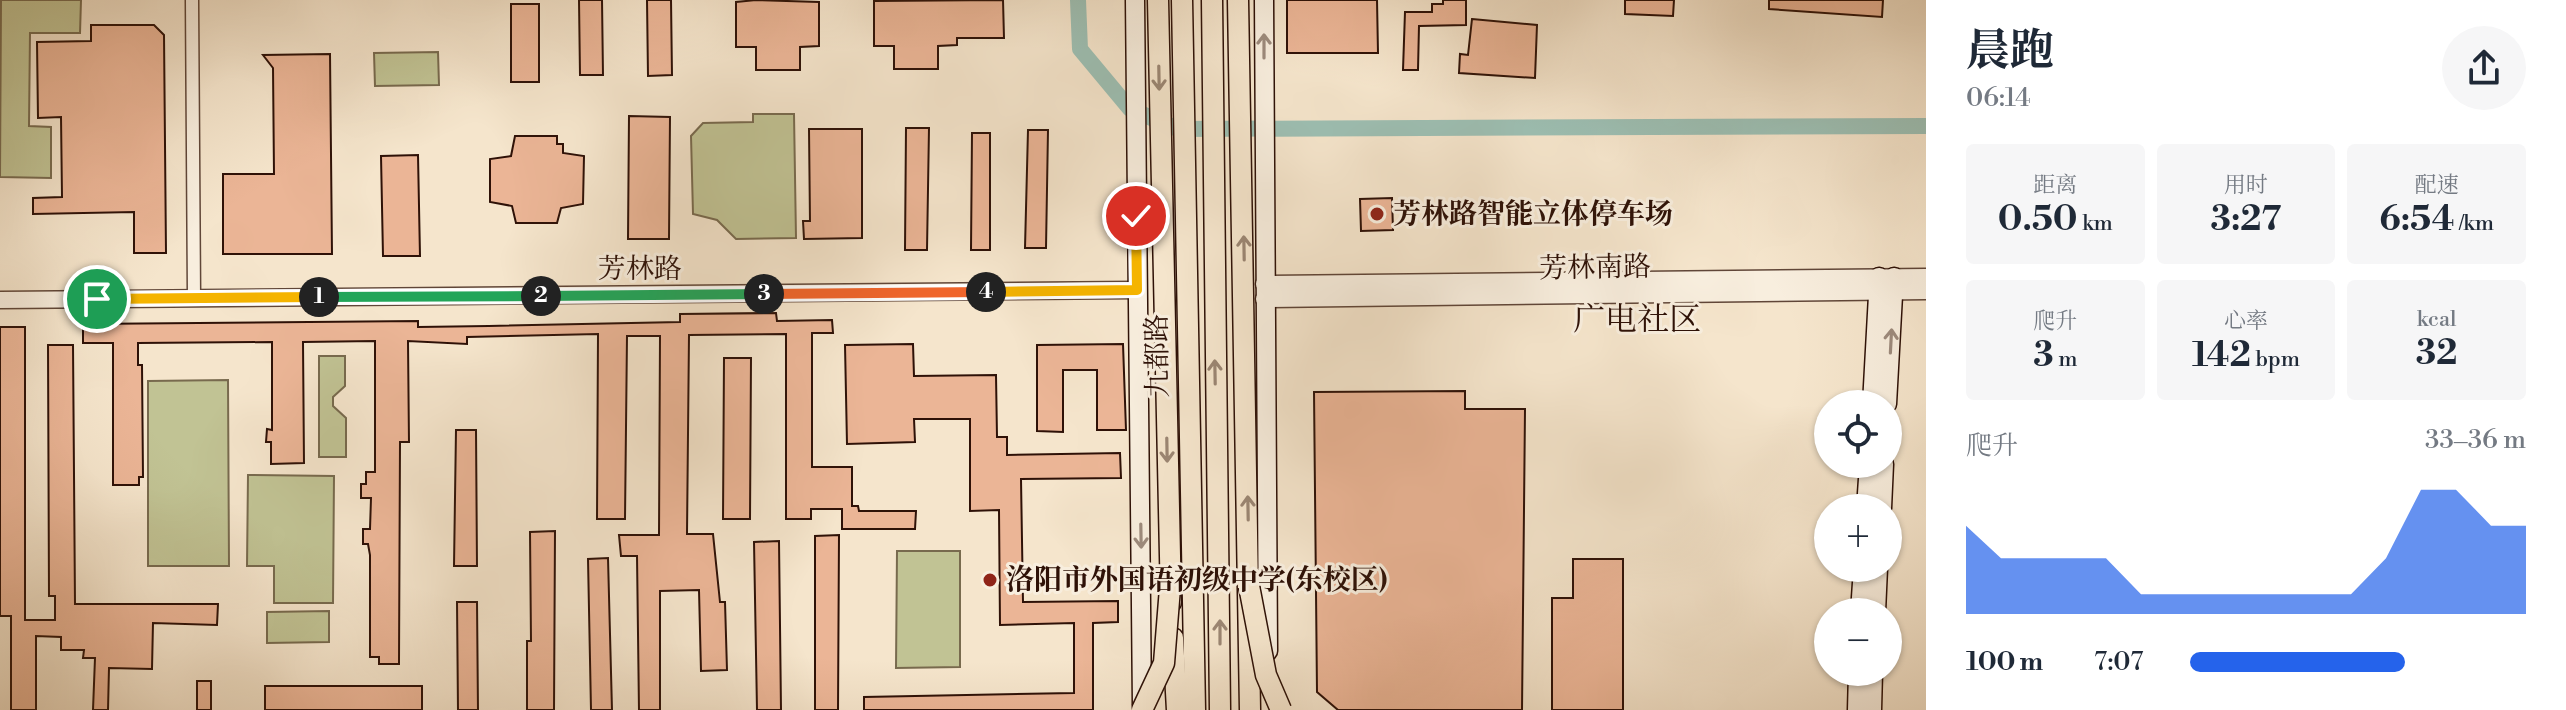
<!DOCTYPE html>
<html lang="zh">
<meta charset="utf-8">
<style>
body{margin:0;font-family:"Libre Bodoni","Noto Serif SC",serif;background:#f6f6f7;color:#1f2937;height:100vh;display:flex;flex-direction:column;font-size:30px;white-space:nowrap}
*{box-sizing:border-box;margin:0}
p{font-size:26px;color:#747a83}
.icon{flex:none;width:44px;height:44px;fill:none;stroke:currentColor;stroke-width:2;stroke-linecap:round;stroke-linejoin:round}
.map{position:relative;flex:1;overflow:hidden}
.side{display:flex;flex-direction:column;background:#fff;width:640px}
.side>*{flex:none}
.fabs{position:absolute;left:1814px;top:390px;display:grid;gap:16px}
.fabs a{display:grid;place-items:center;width:88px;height:88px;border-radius:50%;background:#fff;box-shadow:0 2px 6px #0004;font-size:40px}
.pin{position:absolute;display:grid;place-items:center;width:68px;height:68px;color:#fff;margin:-34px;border:4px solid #fff;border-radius:50%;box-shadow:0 2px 8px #0007}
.km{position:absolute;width:40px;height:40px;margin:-20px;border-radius:50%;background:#222;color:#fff;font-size:22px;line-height:40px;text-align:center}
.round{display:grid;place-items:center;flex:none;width:84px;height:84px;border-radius:42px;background:#f6f6f7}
.overview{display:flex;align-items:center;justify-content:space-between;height:136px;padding:0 40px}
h1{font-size:44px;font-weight:700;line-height:60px}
.figures{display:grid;grid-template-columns:repeat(3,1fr);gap:12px;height:136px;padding:8px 40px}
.figures div{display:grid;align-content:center;border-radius:8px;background:#f6f6f7;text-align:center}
.figures b{font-size:34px;font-weight:700}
.figures small{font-size:22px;font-weight:400}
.figures p{font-size:22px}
.chart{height:224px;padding:16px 40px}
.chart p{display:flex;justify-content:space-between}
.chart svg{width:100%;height:144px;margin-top:8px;fill:#2563eb;opacity:.7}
ul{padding:0 40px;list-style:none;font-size:26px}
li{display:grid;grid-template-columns:128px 96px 1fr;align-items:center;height:60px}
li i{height:20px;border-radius:10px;background:#2563eb}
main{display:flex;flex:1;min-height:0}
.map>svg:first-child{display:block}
.green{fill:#c1c394;stroke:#786a4e;stroke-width:2}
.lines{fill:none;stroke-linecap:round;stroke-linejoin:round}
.canal{stroke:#9dbfb3;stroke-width:16}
.building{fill:#ebb596;stroke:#2e1107;stroke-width:2}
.minor-casing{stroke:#604638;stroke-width:15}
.tertiary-casing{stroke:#604638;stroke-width:19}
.secondary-casing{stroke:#2e1107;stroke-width:21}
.primary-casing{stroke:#2e1107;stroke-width:23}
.minor{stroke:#f8eede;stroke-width:12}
.tertiary{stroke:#f8eede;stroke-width:16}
.secondary{stroke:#f8eede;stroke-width:18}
.primary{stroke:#f5e5cc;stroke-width:20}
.primary-bridge-casing{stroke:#2e1107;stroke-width:23;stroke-linecap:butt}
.primary-bridge{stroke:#f5e5cc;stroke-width:20}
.oneway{stroke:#9d8b7d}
.oneway2{stroke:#9b8673}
.split-1-casing{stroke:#fff;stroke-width:16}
.split-2-casing{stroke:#fff;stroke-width:16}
.split-3-casing{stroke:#fff;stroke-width:16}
.split-4-casing{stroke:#fff;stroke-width:16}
.split-5-casing{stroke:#fff;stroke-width:16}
.split-1{stroke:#f5b400;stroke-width:10}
.split-2{stroke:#22a559;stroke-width:10}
.split-3{stroke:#22a559;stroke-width:10}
.split-4{stroke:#f0652b;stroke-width:10}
.split-5{stroke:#f5b400;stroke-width:10}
.poi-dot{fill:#8f2418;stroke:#f8eede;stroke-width:3}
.labels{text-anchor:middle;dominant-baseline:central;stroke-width:6;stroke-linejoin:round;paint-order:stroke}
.poi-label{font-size:28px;font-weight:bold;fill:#2e1107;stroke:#f8eede;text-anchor:start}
.street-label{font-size:28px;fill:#2e1107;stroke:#f8eede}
.quarter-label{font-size:32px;fill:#2e1107;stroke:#f8eede}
</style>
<main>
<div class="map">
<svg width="1926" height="710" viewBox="0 0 1926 710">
<rect width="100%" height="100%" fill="#f5e5cc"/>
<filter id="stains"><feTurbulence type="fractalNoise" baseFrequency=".0025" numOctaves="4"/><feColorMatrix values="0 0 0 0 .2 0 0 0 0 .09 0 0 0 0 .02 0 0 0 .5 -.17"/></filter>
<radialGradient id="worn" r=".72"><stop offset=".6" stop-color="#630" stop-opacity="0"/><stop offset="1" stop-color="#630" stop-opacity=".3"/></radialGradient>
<g class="green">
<path d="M1 0H81L80 33H30L29 126 51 127V178L0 177Z"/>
<path d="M438 52 439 85 375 86 374 53Z"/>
<path d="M753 114H794L796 238 736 239 717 220 693 214 691 136 703 123 753 122Z"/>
<path d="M319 356H345V386L333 397V406L346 418V457H319Z"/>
<path d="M228 380 229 566H148V381Z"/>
<path d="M248 475 334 476 333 603H274V566H247Z"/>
<path d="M897 551H960V667L896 668Z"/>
<path d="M329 611V642L267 643V612Z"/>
</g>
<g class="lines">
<path class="canal" d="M1078 0 1080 49 1130 109 1178 129 1926 126"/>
</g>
<g class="building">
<path d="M579 0H602L603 75H580Z"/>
<path d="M647 0H671L672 75 648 76Z"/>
<path d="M756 0 819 2V46L800 47V70H756V47H736V2Z"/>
<path d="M1003 0 1004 38H957V45L938 46V69H894V46H874V1Z"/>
<path d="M1287 0H1377L1378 53H1287Z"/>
<path d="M1443 0H1466V25L1419 26 1418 70H1403L1405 12H1432V4H1443Z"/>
<path d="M1625 0H1674L1673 16 1625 14Z"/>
<path d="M1769 0H1883L1882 17 1769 9Z"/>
<rect x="511" y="4" width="28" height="78"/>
<path d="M1472 19 1537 25 1535 78 1459 73 1460 54 1468 55Z"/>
<path d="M91 25H154L164 35 166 253H134V212L33 214V198L62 197 61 117 38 118 37 42 91 41Z"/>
<path d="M330 54 332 254H223V174H274L273 68 263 55Z"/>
<path d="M629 116 670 117 669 239H628Z"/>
<path d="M906 128H929L927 250H905Z"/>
<path d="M809 129H862V238L804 239 803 221H810Z"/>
<path d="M1028 130H1048L1046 248H1025Z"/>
<path d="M972 133H990V250H971Z"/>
<path d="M515 136H557V144H563V153L584 156 583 204 561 208 557 223H516L512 206 490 202V159L511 156Z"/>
<path d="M418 155 420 256H383L381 156Z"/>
<path d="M1392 198 1393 230 1361 231 1360 199Z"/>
<path d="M776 313 777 321 832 320 833 333H812V467H852V506H858L859 511H916L915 529H842V509H811V519H786V334L689 335 687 534H713L720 602H725L727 670 701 671 699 590 660 591V710H639L637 556H621L619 535H659L660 336H627L625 519H597L598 334 467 337V344L408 341 409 442H400L399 664H379V657H370V555L368 544H363V529H370L371 498H361V484H366V472H375V341L303 342 304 463 271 464V442H266L267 429 272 430V342L138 343V365H142L143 477H139V485H113V343H83V324L418 321V327L489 326 680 322V314Z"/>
<path d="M0 327H25V620H55V596H49L48 345H73L75 604H218L217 625 153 623 152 669 109 668 108 710H93L95 658H83L84 650H61V637L36 636V710H11V616H0Z"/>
<path d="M913 344 914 376 996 375 997 437H1007V455L1120 453 1121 478 1021 479 1023 602 1118 601V622L1093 623V710H864V697L1074 693V623L1000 625 999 510 970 511V419H914L915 442 847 444 845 345Z"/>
<path d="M1123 344 1126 430H1097V370H1063V432L1037 431V345Z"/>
<path d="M724 358H751L750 519H723Z"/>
<path d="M1465 391V409H1525L1522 710H1338L1317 692 1314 392Z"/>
<path d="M456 430H476L477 566H454Z"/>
<path d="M555 531 554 710H527V641H531L530 532Z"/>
<path d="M839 535 838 710H815V536Z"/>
<path d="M779 541 781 710H757L754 542Z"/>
<path d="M608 558 612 710H591L588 559Z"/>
<path d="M1573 559H1623V710H1552V598H1573Z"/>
<path d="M457 602H477L478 710H458Z"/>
<rect x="197" y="681" width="14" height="29"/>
<rect x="265" y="686" width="157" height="24"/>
</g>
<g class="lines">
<g class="minor-casing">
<path id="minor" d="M192 0 194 298"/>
</g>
<g class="tertiary-casing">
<g id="tertiary">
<path d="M1264 284 1926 277"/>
<path d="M1264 299 1926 291"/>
<path d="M0 300 1137 290"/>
</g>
</g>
<g class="secondary-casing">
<g id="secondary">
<path d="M1135 0 1142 707"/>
<path d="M1264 0 1268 651"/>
<path d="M1872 404 1879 277"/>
<path d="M1887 404 1894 277"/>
<path d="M1866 508 1869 464"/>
<path d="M1882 508 1884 464"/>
<path d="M1860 612 1863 568"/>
<path d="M1876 612 1878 568"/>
<path d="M1857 710 1858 672"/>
<path d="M1872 710 1873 672"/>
</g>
</g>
<g class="primary-casing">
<g id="primary">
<path d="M1158 0 1171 602"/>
<path d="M1182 0 1195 710"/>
<path d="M1212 0 1220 710"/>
<path d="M1238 0 1250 710"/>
<path d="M1173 638 1177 710"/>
</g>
</g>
<use href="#minor" class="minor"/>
<use href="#tertiary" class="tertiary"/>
<use href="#secondary" class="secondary"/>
<use href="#primary" class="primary"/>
<g class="primary-bridge-casing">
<g id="primary-bridge">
<path d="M1249 586 1266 675 1281 710"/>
<path d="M1142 710 1164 663 1170 588"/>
</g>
</g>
<use href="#primary-bridge" class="primary-bridge"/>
</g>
<defs><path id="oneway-shaft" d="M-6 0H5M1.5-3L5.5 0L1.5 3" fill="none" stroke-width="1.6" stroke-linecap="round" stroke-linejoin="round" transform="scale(2)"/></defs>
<g class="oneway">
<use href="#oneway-shaft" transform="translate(1264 46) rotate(-90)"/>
<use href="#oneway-shaft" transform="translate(1891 341) rotate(-87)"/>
<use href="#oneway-shaft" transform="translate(1141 536) rotate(89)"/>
</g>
<g class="oneway2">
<use href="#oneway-shaft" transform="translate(1159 78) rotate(89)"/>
<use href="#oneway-shaft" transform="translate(1244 248) rotate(-91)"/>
<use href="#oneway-shaft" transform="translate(1215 372) rotate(-91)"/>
<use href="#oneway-shaft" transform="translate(1167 450) rotate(89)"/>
<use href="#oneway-shaft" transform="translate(1248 508) rotate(-91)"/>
<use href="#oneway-shaft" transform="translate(1220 632) rotate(-90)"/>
</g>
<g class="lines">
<g class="split-1-casing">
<path id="split-1" d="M97 299 319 297"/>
</g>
<g class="split-2-casing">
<path id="split-2" d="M319 297 541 296"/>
</g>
<g class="split-3-casing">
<path id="split-3" d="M541 296 764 294"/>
</g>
<g class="split-4-casing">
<path id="split-4" d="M764 294 986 292"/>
</g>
<g class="split-5-casing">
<path id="split-5" d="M986 292 1137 290 1136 216"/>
</g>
<use href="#split-1" class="split-1"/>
<use href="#split-2" class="split-2"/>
<use href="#split-3" class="split-3"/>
<use href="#split-4" class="split-4"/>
<use href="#split-5" class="split-5"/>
</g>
<g class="poi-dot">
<circle cx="1377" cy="214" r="8"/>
<circle cx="990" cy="580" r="8"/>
</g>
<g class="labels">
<g class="poi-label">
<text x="1393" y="214">芳林路智能立体停车场</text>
<text x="1006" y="580">洛阳市外国语初级中学(东校区)</text>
</g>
<g class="street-label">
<text transform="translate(1595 268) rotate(-1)">芳林南路</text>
<text x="640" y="269">芳林路</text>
<text transform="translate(1158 356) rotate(-91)">九都路</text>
</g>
<g class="quarter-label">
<text x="1637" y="320">广电社区</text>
</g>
</g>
<rect width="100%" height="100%" filter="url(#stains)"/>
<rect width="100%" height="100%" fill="url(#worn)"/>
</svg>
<div class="fabs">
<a><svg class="icon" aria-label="locate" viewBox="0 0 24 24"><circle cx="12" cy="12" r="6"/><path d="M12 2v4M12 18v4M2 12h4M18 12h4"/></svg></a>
<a>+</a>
<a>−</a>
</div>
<div class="pin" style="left:97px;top:299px;background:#1e9e55"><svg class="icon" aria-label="arrive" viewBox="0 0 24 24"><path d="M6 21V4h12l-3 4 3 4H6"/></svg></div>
<div class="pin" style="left:1136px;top:216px;background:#d93025"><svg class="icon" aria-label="check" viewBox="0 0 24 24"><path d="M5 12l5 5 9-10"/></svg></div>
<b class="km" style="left:319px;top:297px">1</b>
<b class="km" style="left:541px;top:296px">2</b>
<b class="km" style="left:764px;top:294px">3</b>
<b class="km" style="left:986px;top:292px">4</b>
</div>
<section class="side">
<div class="overview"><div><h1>晨跑</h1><p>06:14</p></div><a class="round"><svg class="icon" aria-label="share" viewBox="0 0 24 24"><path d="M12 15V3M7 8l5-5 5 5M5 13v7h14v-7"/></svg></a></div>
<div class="figures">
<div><p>距离</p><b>0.50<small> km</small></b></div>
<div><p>用时</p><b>3:27</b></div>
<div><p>配速</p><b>6:54<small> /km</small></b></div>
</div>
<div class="figures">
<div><p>爬升</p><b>3<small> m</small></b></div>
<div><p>心率</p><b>142<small> bpm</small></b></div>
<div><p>kcal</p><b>32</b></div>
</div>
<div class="chart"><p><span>爬升</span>33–36 m</p>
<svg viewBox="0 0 160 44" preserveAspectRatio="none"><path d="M0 44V17L10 27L20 27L30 27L40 27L50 38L60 38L70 38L80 38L90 38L100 38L110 38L120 27L130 6L140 6L150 17L160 17V44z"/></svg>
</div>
<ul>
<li><b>100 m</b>7:07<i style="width:64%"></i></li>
</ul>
</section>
</main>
